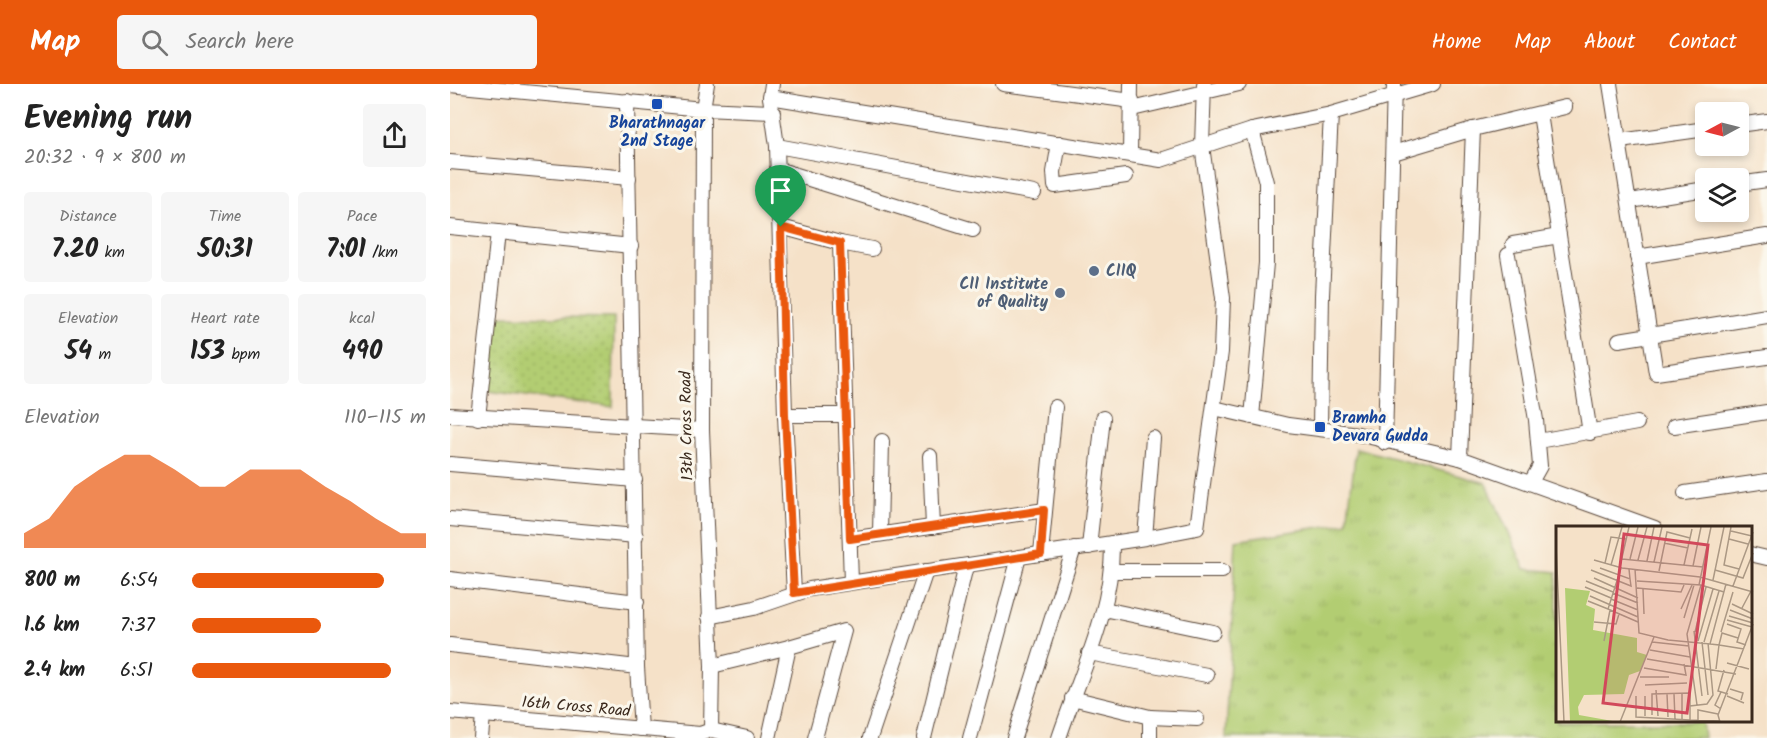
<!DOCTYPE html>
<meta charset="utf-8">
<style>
body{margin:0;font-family:Kalam,sans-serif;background:#f6f6f6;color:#222;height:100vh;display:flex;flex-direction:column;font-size:22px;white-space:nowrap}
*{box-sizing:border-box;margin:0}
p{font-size:20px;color:#767676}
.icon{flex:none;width:33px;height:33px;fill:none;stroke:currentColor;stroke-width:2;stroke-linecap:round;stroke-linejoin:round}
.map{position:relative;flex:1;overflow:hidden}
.details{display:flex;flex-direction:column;background:#fff;width:450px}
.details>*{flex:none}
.needle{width:39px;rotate:263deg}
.fabs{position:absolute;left:1245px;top:18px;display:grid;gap:12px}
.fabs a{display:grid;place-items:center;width:54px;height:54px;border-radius:6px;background:#fff;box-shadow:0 3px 9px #0003;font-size:30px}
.pin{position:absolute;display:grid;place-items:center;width:51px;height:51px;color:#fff;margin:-62px -26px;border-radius:50% 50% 50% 0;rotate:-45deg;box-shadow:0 0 6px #0007}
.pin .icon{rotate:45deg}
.round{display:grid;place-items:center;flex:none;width:63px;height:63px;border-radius:6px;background:#f6f6f6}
.overview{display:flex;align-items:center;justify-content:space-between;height:102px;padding:0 24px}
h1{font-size:33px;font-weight:800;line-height:45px}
.figures{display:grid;grid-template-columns:repeat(3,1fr);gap:9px;height:102px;padding:6px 24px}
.figures div{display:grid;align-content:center;border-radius:6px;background:#f6f6f6;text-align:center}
.figures b{font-size:26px;font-weight:800}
.figures small{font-size:16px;font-weight:400}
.figures p{font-size:16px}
.chart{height:168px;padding:12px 24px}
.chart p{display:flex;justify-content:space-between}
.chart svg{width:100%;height:108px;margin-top:6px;fill:#ea580c;opacity:.7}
ul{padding:0 24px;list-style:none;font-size:20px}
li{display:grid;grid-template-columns:96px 72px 1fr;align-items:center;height:45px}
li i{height:15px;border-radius:8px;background:#ea580c}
header{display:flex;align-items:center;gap:36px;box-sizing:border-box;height:84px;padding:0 30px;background:#ea580c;color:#fff}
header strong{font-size:28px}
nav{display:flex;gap:33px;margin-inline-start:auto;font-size:21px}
.search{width:420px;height:54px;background:#f6f6f6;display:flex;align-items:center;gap:15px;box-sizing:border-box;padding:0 21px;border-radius:6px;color:#767676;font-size:22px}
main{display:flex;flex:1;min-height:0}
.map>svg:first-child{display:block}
.grass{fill:url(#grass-tufts);stroke:#767c48;stroke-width:1.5}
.park{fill:url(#park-dots);stroke:#767c48;stroke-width:1.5}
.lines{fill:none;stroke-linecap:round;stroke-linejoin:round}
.minor-casing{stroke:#574538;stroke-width:16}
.minor{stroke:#fff;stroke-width:14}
.route-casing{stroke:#fff;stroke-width:12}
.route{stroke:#ea580c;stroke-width:8}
.transit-dot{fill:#1a4fb4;stroke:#fbf7ec;stroke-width:2}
.service-dot{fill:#5c6f8a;stroke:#fbf7ec;stroke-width:2}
.labels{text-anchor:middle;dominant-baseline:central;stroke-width:6;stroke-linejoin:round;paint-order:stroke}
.transit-label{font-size:16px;font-weight:bold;fill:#164399;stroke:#fbf7ec}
.service-label{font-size:16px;font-weight:bold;fill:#4e5e75;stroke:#fbf7ec;text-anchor:start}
.street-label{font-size:16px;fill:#3b2a1e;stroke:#fbf7ec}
.inset-road{fill:none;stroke:#ab9884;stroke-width:1.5}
.view{fill:#d1495b;fill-opacity:0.15;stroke:#d1495b;stroke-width:3}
.inset-edge{fill:none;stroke:#3b2a1e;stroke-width:3}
</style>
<header>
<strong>Map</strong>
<div class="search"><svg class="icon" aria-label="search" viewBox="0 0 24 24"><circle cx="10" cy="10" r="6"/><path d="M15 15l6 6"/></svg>Search here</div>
<nav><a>Home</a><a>Map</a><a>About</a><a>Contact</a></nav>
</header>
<main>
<section class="details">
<div class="overview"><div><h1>Evening run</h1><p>20:32 · 9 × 800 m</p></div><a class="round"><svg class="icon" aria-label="share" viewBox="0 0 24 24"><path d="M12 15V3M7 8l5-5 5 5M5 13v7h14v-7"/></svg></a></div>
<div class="figures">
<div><p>Distance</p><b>7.20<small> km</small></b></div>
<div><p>Time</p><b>50:31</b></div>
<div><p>Pace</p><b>7:01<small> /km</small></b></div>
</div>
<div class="figures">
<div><p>Elevation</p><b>54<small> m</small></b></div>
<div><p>Heart rate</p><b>153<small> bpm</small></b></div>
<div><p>kcal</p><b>490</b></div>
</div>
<div class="chart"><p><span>Elevation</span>110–115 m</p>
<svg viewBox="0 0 160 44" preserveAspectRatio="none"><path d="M0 44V38L10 32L20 19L30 12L40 6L50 6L60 12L70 19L80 19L90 12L100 12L110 12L120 19L130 25L140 32L150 38L160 38V44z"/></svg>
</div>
<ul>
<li><b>800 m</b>6:54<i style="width:82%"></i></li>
<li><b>1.6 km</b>7:37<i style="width:55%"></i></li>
<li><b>2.4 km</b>6:51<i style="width:85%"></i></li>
</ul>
</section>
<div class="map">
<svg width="1317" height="654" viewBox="0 0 1317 654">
<defs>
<pattern id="grass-tufts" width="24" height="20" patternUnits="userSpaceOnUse" patternTransform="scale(1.5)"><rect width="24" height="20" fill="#b2cd72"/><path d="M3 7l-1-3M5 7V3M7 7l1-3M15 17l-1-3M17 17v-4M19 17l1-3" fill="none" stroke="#9ab062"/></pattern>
<pattern id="park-dots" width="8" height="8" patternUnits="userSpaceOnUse" patternTransform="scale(1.5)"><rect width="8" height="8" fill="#b2cd72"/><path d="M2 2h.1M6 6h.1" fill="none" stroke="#9ab062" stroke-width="1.8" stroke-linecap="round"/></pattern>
</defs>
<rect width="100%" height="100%" fill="#fbf7ec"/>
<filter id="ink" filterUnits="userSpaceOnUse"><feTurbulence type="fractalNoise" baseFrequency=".0167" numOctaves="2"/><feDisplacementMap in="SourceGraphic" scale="12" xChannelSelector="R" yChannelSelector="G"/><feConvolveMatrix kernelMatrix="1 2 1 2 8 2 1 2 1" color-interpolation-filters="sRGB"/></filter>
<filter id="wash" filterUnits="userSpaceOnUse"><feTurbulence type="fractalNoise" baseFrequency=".008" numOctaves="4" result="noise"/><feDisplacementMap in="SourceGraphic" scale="24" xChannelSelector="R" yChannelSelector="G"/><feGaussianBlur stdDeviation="1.35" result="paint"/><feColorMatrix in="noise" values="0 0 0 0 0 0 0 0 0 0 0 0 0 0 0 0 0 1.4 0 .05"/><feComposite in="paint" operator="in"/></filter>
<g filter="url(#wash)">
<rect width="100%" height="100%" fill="#f5e1c8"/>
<path class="grass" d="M906 364 1036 399 1075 485 1107 488V638H1252L1254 654H776L786 456 897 439Z"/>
<path class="park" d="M45 232 164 234 163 323 38 307Z"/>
</g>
<g filter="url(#ink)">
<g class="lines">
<g class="minor-casing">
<g id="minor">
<path d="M322 0 320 13 327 62 335 331 344 509"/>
<path d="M553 0 682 17"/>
<path d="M1160 0 1206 289 1317 273"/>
<path d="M0 1 253 25 323 28"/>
<path d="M320 13 711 76 802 46 881 30 983 0"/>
<path d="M177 17 187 583 191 645"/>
<path d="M682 25 789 0"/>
<path d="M1090 30 1140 349"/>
<path d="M1288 41 1317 37"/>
<path d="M1023 45 1115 23"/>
<path d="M1170 57 1256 45"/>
<path d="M609 59 604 88 605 102 676 92"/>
<path d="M327 62 584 109"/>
<path d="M943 69 1023 45 1010 374"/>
<path d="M680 70 681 0"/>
<path d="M0 78 179 94"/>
<path d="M327 85 523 146"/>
<path d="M1288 100 1317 96"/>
<path d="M1180 117 1256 105"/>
<path d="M0 143 181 162"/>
<path d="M331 143 390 159 401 498"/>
<path d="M390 159 422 165"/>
<path d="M1063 160 1109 152"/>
<path d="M1058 171 1086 336 1090 382 1081 398"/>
<path d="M1187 173 1317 152"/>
<path d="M1169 256 1317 232"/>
<path d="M764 324 838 341 908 350 1010 374 1205 444"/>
<path d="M0 331 252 346"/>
<path d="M335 331H395"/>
<path d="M802 333 816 179V98L802 46"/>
<path d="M28 334 48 148"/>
<path d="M1224 342 1317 328"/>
<path d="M870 343 872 211 881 30"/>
<path d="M1088 357 1187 339"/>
<path d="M935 359 944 0"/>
<path d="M480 372 483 443"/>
<path d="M0 380 185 396"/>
<path d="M1235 409 1317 397"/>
<path d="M0 435 186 452"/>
<path d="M430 450 432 357"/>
<path d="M695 454 703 354"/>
<path d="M400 455 595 426"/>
<path d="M639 463 653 334"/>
<path d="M591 470 605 323"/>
<path d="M1300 470 1317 474"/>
<path d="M662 487H772"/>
<path d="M0 495 187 518"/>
<path d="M654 525 763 548"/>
<path d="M259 533 304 524 360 505 695 454 747 444 771 268 773 214 752 62 754 0"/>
<path d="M0 561 187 583"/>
<path d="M339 563 394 547 365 654"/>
<path d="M639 569 757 591"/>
<path d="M262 582 339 563 319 654"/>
<path d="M622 614 700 633V654"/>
<path d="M0 628 250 650 261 646 262 582 252 346 253 25 257 0"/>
<path d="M700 633 747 635"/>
<path d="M261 646 297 654"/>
<path d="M31 654 33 632"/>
<path d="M420 654 476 487"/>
<path d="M474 654 516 482"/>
<path d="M520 654 569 473"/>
<path d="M564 654 624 464"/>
<path d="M609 654C630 590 663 527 662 459"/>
</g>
</g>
<use href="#minor" class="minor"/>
</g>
</g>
<g class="lines" filter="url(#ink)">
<g class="route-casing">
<path id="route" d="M331 143 390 159 400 455 594 426 591 470 344 509 335 331Z"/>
</g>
<use href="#route" class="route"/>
</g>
<g class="transit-dot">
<rect x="201" y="14" width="12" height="12" rx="3"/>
<rect x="864" y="337" width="12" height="12" rx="3"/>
</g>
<g class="service-dot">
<circle cx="644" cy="187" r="6"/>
<circle cx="610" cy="209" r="6"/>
</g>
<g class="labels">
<g class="transit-label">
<text x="207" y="39">Bharathnagar<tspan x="207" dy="18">2nd Stage</tspan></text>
<text x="882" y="334" text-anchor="start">Bramha<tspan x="882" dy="18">Devara Gudda</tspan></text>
</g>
<g class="service-label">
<text x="656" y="187">CIIQ</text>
<text x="598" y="200" text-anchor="end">CII Institute<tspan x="598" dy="18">of Quality</tspan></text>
</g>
<g class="street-label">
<text transform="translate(237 342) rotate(-91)">13th Cross Road</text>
<text transform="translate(126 623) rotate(5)">16th Cross Road</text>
</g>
</g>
<g transform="translate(1106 442)">
<rect width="196" height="196" fill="#f5e1c8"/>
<path d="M9 62 34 65 30 79 39 83 37 104 81 112V126L91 129 84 145 73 149 68 168 28 169 22 181 23 189 62 196H14Z" fill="#b2cd72"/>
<path class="inset-road" d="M175 1 168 39 183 43M175 5 196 10M173 13 192 18M108 17 132 22M0 20 8 196M66 33 147 41M74 33 82 1M38 34 66 42 144 51 197 66M82 34 91 1M91 35 98 1M98 36 106 1M49 37 55 11 70 13M55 39 66 1M128 39 136 3M64 40 73 1M137 40 145 1M44 42 74 53 73 43M65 42 52 83 82 96M79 43 83 107 112 114 154 118 170 58M35 44 75 60 74 53M159 44 187 52 197 27M103 45 111 6 134 12M38 52 82 72M157 54 168 1M30 55 57 66M81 55 145 59 168 66M143 59 155 1M177 60 197 6M29 61 55 72M81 62 125 66 128 59M87 63 88 88M57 67 82 77M34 70 82 91M55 73 82 84M32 75 52 83M176 78 197 88M186 82 195 65M125 83 136 59M174 84 197 93M173 90 197 97M128 92 138 59M171 94 196 101M38 96 60 98 63 88M171 98 185 103 181 116 190 119M138 105 146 170M139 106 150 61M165 106 177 66M48 115 54 84M142 115 157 63M96 116 133 120M146 116 152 169M148 116 163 65M154 118 163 119 160 143M163 119 166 107 182 112M163 119 188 123M94 124 134 131M91 133 180 148M171 137 193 143M88 142 130 149 128 138M168 144 162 165 172 168M84 151H113M89 159 131 157M174 163 187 167 185 174M100 164 102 190M126 167V193M111 168 112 191M118 168 119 193M80 170V191L134 194V180L151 178 157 169 152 117M89 170V190M171 170 188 177M141 179 131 108 145 59M165 183 159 179 165 166M96 189V168L134 167V180M134 194 164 195M142 194V184L162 188M64 196 98 111M164 196 162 189 197 98"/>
<path class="view" d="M68 8 152 19 131 187 47 177Z"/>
<rect width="196" height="196" class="inset-edge"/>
</g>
</svg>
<div class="fabs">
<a><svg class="needle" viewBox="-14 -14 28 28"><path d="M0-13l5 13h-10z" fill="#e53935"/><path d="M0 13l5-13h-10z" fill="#767676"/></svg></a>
<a><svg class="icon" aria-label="layers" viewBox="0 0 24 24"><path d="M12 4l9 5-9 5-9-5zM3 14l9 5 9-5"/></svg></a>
</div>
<div class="pin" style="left:331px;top:143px;background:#1e9e55"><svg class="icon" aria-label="arrive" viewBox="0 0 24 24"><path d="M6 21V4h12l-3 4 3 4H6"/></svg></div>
</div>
</main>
